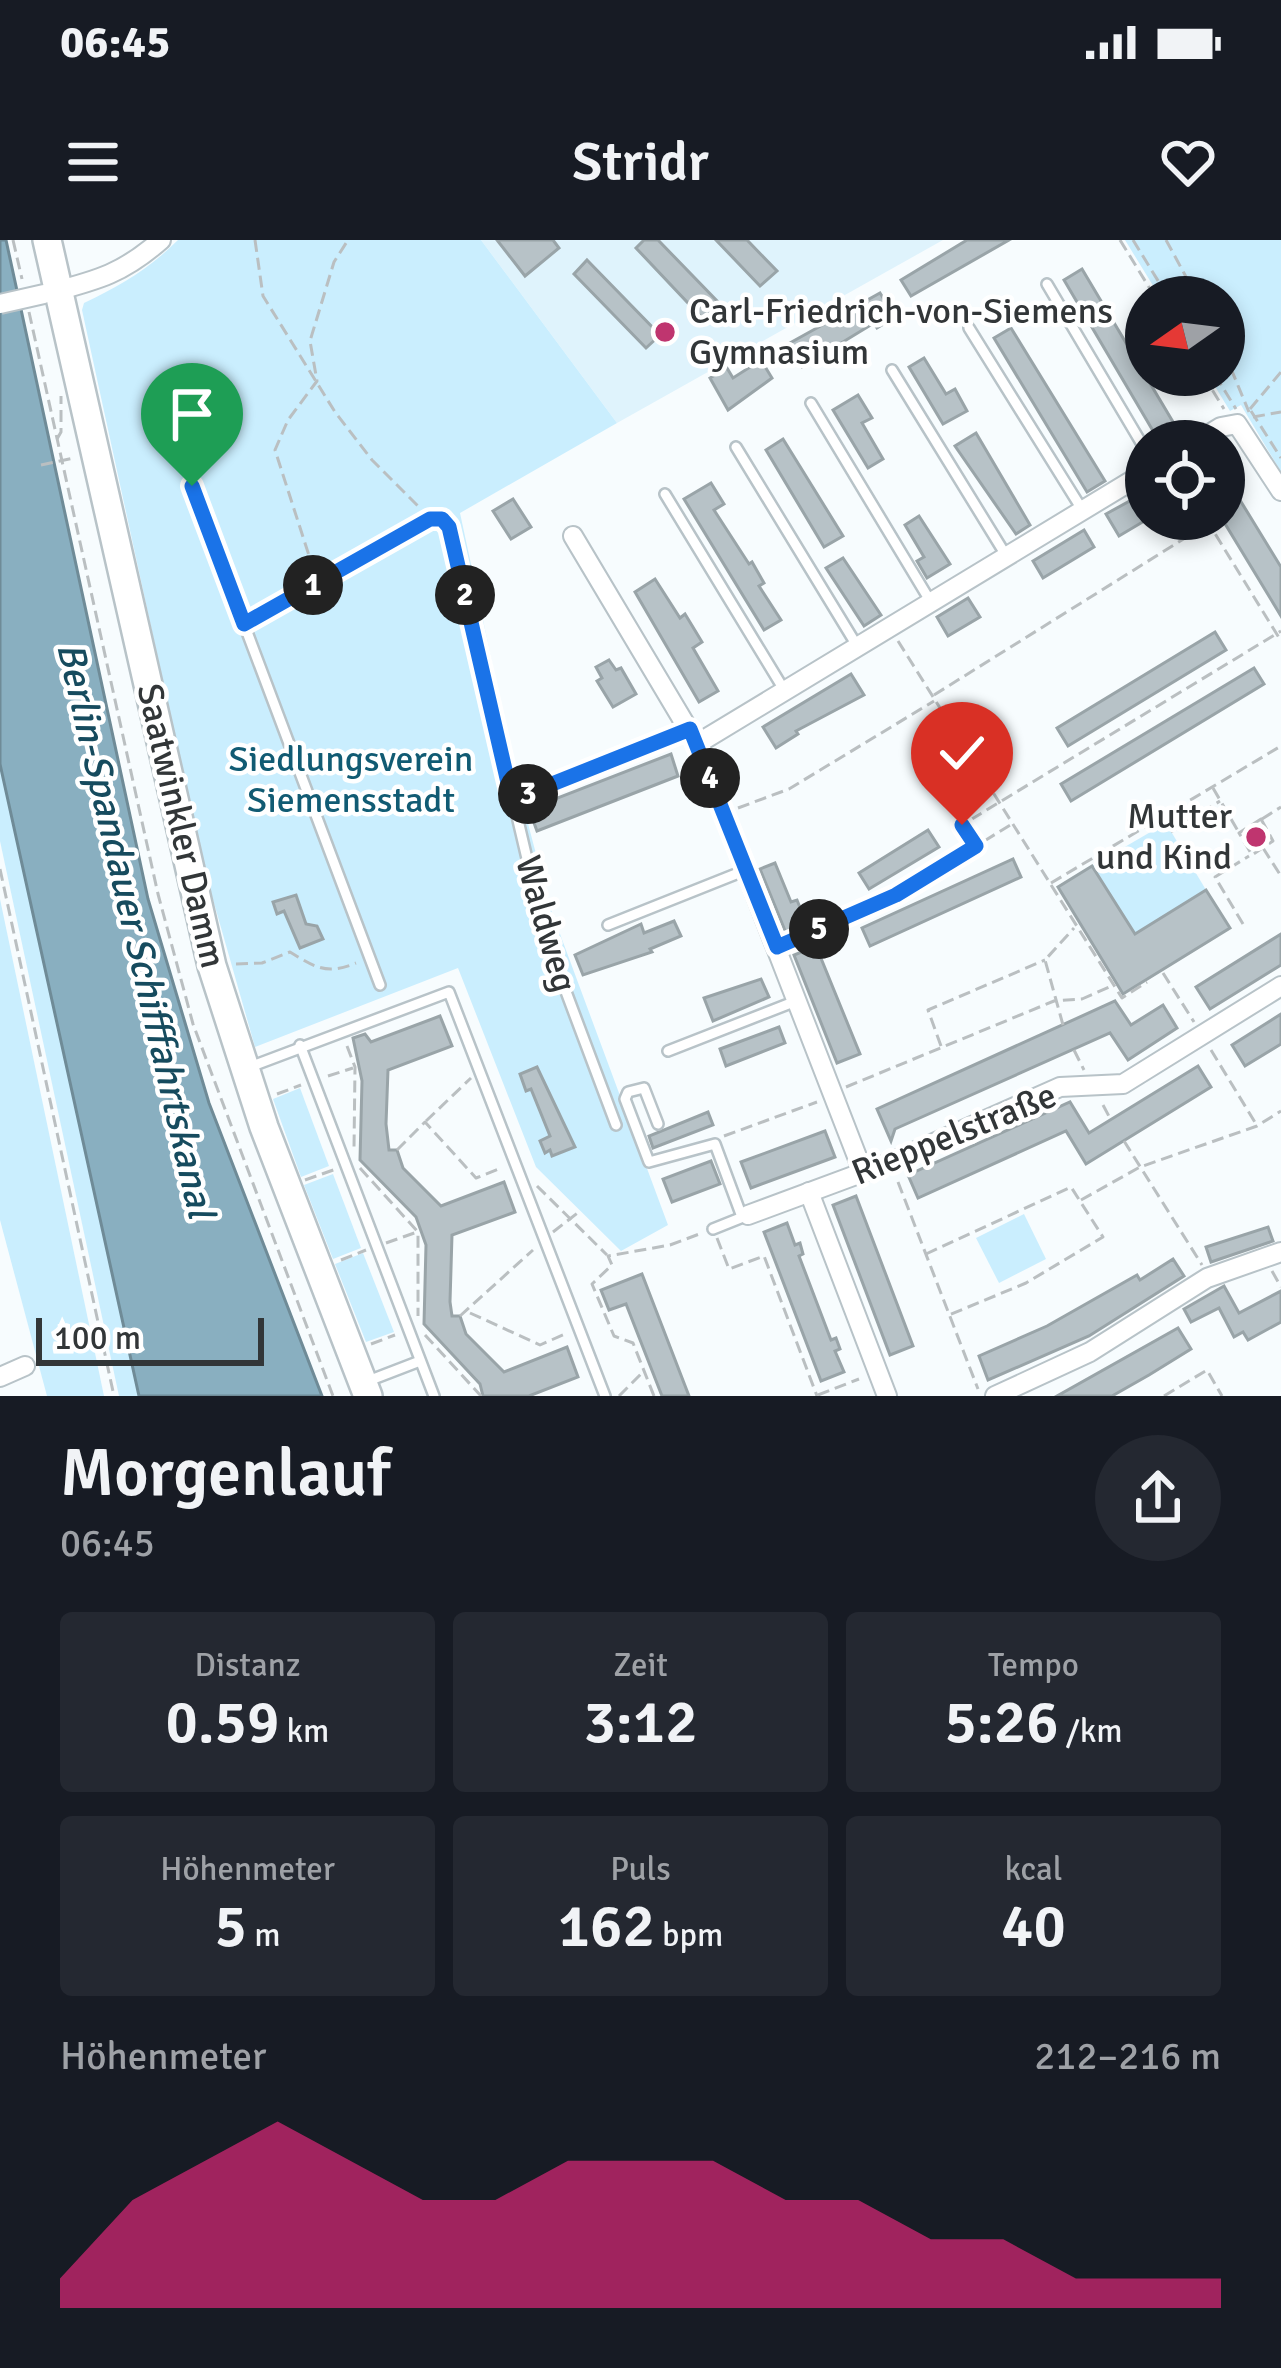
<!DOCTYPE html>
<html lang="de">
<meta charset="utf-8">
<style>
body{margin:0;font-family:Signika,sans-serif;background:#242831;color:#f1f3f6;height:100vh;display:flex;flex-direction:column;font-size:45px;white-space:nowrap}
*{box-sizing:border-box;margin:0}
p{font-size:39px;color:#9ea1a6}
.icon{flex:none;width:66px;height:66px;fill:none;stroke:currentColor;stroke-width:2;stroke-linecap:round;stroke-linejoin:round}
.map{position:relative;height:1156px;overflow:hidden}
.sheet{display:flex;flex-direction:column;background:#171b24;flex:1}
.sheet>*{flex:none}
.needle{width:78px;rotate:256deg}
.fabs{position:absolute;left:1125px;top:36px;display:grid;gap:24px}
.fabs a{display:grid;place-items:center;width:120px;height:120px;border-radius:50%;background:#171b24;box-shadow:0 6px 18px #0003;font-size:60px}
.scale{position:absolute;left:36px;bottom:30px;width:228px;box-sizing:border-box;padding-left:12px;border:6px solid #323638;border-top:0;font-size:33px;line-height:42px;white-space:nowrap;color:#323638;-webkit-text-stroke:9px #fff;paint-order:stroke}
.pin{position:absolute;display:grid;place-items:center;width:102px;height:102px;color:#fff;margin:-123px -51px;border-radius:50% 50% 50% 0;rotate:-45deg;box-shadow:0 0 12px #0007}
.pin .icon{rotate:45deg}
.km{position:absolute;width:60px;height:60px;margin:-30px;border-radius:50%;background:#222;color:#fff;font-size:33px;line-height:60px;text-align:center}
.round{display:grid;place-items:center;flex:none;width:126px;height:126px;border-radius:63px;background:#242831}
.summary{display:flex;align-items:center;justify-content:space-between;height:204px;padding:0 60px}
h1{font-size:66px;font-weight:600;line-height:90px}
.metrics{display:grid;grid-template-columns:repeat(3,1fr);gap:18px;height:204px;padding:12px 60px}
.metrics div{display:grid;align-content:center;border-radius:12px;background:#242831;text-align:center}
.metrics b{font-size:60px;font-weight:600}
.metrics small{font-size:33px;font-weight:400}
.metrics p{font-size:33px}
.chart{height:336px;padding:24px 60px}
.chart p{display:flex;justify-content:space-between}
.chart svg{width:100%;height:216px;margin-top:12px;fill:#db2777;opacity:.7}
.status{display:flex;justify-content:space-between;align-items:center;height:84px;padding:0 60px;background:#171b24;direction:ltr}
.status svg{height:33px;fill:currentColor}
header{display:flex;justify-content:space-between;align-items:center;height:156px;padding:0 60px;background:#171b24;font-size:54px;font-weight:600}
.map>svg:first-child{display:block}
.built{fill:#dff3fc}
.green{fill:#caeefe}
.water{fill:#89afc0;stroke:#6f8b97;stroke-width:3}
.building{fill:#b7c2c7;stroke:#99a4a8;stroke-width:3}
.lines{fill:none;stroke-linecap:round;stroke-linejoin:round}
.service-casing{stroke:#b8c3c8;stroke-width:14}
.minor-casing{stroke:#b8c3c8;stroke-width:22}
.secondary-casing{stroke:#b8c3c8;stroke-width:32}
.path{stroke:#babfc1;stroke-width:3;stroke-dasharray:12 6;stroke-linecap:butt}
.service{stroke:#fff;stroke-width:9}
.minor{stroke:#fff;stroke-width:18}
.secondary{stroke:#fff;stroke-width:27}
.minor-bridge-casing{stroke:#b8c3c8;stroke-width:22;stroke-linecap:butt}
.minor-bridge{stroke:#fff;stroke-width:18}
.route-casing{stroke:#fff;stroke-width:24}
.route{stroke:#1a73e8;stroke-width:15}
.poi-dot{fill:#bf356f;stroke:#fff;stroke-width:4.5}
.labels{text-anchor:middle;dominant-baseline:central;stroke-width:9;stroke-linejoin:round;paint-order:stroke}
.poi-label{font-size:36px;fill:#323638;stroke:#fff;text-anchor:start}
.park-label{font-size:36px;fill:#115b73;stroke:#fff}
.street-label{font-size:36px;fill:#323638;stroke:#fff}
.water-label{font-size:39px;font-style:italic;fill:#164b5e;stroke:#fff}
</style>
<div class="status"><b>06:45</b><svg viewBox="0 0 49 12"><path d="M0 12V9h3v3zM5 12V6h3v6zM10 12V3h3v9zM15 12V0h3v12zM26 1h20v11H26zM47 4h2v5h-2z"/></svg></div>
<header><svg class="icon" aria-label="menu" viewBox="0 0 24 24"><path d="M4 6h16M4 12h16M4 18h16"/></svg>Stridr<svg class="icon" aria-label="heart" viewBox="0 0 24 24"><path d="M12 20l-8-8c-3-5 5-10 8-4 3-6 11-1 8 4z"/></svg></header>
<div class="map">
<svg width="1281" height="1156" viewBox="0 0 1281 1156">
<rect width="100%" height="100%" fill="#f7fcfe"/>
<path class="built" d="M481 0H943L617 183Z"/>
<g class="green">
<path d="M178 0H481L617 183 460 273 521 557 550 667 668 985 621 1011 536 927 458 728 255 807 202 621 82 70 84 63C120 46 149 29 178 0Z"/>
<path d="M1125 0H1281V232L1241 165 1230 171 1208 135H1224V57H1160Z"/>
<path d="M0 524 139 1156H119L0 601Z"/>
<path d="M1166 583 1206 650 1135 694 1092 626Z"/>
<path d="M0 659 104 1156H47L0 980Z"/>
<path d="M300 848 329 926 301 937 273 859Z"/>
<path d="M333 934 361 1008 333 1019 304 945Z"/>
<path d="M1024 974 1046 1019 999 1043 976 998Z"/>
<path d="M363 1013 394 1092 366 1102 335 1024Z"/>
</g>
<path class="water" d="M0 0H6L16 46 148 659 209 863 322 1156H139L0 524Z"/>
<g class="building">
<path d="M497 0H553L559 8 525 36Z"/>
<path d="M644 0H658L721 65 705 81 636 8Z"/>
<path d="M716 0H747L777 31 760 46Z"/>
<path d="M967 0H1009L911 56 901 40Z"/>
<path d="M587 20 660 95 646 108 574 34Z"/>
<path d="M1082 29 1179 192 1163 201H1159L1064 40Z"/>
<path d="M880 53 895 77 877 88 874 83 802 127 788 104Z"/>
<path d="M1011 88 1105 241 1087 252 994 98Z"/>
<path d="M924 118 946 154 955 149 967 171 943 184 909 127Z"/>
<path d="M761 120 772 138 728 170 710 138 727 128 733 138Z"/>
<path d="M858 155 872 178 862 183 883 219 868 228 833 170Z"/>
<path d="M976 193 1030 285 1016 294 955 206Z"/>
<path d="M783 199 843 296 824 307 766 210Z"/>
<path d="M1224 234 1281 327V376L1224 282Z"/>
<path d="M711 243 724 264 714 270 749 324 752 322 764 343 759 346 781 380 764 390 684 259Z"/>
<path d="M1146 252V280L1119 296 1106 274Z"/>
<path d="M513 259 531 287 511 299 493 271Z"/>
<path d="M919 276 950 324 927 338 917 321 924 317 905 285Z"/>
<path d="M1084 290 1094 307 1043 338 1033 321Z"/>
<path d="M843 318 881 375 864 386 826 328Z"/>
<path d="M655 339 680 378 685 374 702 402 693 408 718 451 699 462 635 352Z"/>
<path d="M968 358 980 377 948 396 937 377Z"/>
<path d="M1215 392 1226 410 1068 506 1057 488Z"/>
<path d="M609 420 616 430 621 428 636 454 613 467 597 441 602 438 596 427Z"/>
<path d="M1254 428 1264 444 1071 561 1061 544Z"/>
<path d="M851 434 864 455 796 491 798 494 776 508 763 487Z"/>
<path d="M671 514 678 536 537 591 529 569Z"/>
<path d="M928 590 939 607 869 649 859 633Z"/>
<path d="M1013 619 1021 637 870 706 862 688Z"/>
<path d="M775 623 791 662 797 660 807 685 786 693 760 629Z"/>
<path d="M1092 626 1135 694 1206 650 1230 688 1123 754 1058 647Z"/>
<path d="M296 655 306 684 317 686 323 699 300 708 284 671 277 674 273 662Z"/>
<path d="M674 681 681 696 650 709 652 712 583 735 575 715 641 684 644 693Z"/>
<path d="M1281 694V725L1210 769 1196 747Z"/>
<path d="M816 706 860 814 837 823 794 715Z"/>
<path d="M761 739 769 757 713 781 704 758Z"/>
<path d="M1115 761 1131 785 1163 765 1177 788 1128 820 1110 793 895 889 891 901 877 869Z"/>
<path d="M1281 774V804L1245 826 1232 805Z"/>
<path d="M440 776 452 806 388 830 386 884 389 910H397L403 928 441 966 504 942 515 972 452 995 450 1062 452 1076H460L466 1094 504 1132 567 1107 578 1137 529 1156H483L480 1144 424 1084 426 1005 416 977 360 920 362 841 353 798 365 794 371 802Z"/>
<path d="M779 787 785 803 726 826 720 809Z"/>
<path d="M1198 826 1211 847 1086 924 1066 891 918 958 908 935 1070 862 1089 893Z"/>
<path d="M537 827 575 907 552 916 550 910 545 913 540 901 550 896 531 849 526 851 520 834Z"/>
<path d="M708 872 713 885 653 908 649 896Z"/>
<path d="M825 891 835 917 751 948 741 922Z"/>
<path d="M711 921 720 944 672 962 663 939Z"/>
<path d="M856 956 913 1106 890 1115 833 965Z"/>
<path d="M787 983 795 1005 800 1003 803 1014 799 1016 831 1100 836 1098 840 1109 835 1111 844 1132 821 1141 764 992Z"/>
<path d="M1268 987 1273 1001 1211 1022 1206 1007Z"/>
<path d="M1173 1019 1184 1036 1089 1096 988 1140 979 1116 1047 1086 1137 1035 1140 1040Z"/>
<path d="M642 1034 689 1156H662L626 1064 609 1070 601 1050Z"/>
<path d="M1224 1046 1239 1073 1281 1051V1082L1248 1100 1243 1092 1234 1097 1219 1068 1191 1082 1184 1069Z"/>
<path d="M1178 1088 1191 1109 1149 1135 1112 1156H1057Z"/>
</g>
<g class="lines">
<g class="service-casing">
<g id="service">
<path d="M1047 44 1146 211"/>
<path d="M969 88 1083 271"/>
<path d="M892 130 1007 317"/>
<path d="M811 163 932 364"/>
<path d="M736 207 859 409"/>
<path d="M192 246 380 745"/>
<path d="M665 254 786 453"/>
<path d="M245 384 430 279H443L449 287 537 661 556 725 616 885"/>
<path d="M608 685 746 630"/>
<path d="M300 805 434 1156"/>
<path d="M668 811 796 761"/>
<path d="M247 828 449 752 605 1156"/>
<path d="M658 884 644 848 628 852 625 859 649 922 715 904 742 977"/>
<path d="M713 989 743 977"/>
<path d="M368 1141 420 1121"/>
</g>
</g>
<g class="minor-casing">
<g id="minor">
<path d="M49 53C98 40 122 34 161 0"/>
<path d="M1198 201 1221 187 1237 184 1281 251"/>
<path d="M573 296 697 504 863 932"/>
<path d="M697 504 1146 232"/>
<path d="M521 557 690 489"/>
<path d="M809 952 887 1156"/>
<path d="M748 975 891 922 1060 847 1123 844 1281 746"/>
<path d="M0 1137 25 1126"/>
<path d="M995 1156 1090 1112 1207 1038 1281 1012"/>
</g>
</g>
<g class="secondary-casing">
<path id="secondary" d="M47 0 212 726 264 887 368 1156"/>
</g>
<g class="path">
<path d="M13 0 22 39"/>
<path d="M255 0 263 56 335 172 372 220 420 268"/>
<path d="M1120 0 1155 57"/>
<path d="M1133 0 1168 57"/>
<path d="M1166 0 1197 57"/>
<path d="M29 72 158 654 193 784 333 1156"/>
<path d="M1224 112 1249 172"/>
<path d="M1203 135 1224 169"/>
<path d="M1215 135 1236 169"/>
<path d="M1250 169 1281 132"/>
<path d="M1251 171 1281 218"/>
<path d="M1253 177 1281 172"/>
<path d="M57 199 61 192V156"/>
<path d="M41 225 74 218"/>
<path d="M1206 279 1281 401"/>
<path d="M314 331 275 210 288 180 317 141 310 101 334 22 348 0"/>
<path d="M898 401 1122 758 1147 742"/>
<path d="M934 455 1209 283"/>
<path d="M1213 548 1238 591"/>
<path d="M738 568 789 549 934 461"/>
<path d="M1261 579 1273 601 1252 615 1239 593Z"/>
<path d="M1262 579 1281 567"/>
<path d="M1171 592 1220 561"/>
<path d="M976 606 962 585 1281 391"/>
<path d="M1263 608 1281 636"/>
<path d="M0 629 114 1156"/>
<path d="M1051 643 1281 506"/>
<path d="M1243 684 1215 637 1249 616"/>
<path d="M793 700 896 655 1012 584"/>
<path d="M236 724 262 723 290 712C316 728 327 735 356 723"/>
<path d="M1163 733 1194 782"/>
<path d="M1063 785 1045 720 1074 688"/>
<path d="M347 806 355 827 354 909"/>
<path d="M941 806 928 770 1045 720"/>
<path d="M1074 810 1084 830"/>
<path d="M1211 810 1256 884"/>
<path d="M328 836 353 828"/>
<path d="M846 847 1054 761 1082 759 1114 745"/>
<path d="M277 854 301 845"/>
<path d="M1103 865 1111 880"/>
<path d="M426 881 471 838"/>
<path d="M724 896 817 862"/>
<path d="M1124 901 1202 1025"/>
<path d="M397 910 425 882 476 938 501 928"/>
<path d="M360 928 418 992V1076"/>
<path d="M305 940 336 929"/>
<path d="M898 942 978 1149"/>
<path d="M537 946 607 1015"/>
<path d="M1081 960 1140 927 1257 886 1281 871"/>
<path d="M553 992 580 971"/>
<path d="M717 998 729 1029 764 1016 817 1156"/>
<path d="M386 1003 417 992"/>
<path d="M926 1014 1071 947 1103 997 1026 1043 949 1075"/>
<path d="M341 1020 366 1010"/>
<path d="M1272 1031 1281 1047"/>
<path d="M470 1073 540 1105 565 1094"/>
<path d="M460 1076 533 1010"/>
<path d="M425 1095 481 1156"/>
<path d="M371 1104 395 1095"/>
<path d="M818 1155 859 1139"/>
<path d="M619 1156 643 1132"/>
<path d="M654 1156 633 1103 614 1096 592 1044 612 1025 608 1016 670 1005 702 993"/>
<path d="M1164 1156 1207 1130 1222 1156"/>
</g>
<use href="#service" class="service"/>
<use href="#minor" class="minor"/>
<use href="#secondary" class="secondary"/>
<g class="minor-bridge-casing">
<path id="minor-bridge" d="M0 64 44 54"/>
</g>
<use href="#minor-bridge" class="minor-bridge"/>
</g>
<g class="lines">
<g class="route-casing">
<path id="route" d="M192 246 244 384 430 279H442L449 287 512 560 690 489 777 707 896 655 976 606 962 585"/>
</g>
<use href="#route" class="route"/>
</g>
<g class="poi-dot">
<circle cx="665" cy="92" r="12"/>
<circle cx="1256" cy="597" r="12"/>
</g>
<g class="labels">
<g class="poi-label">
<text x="689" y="71">Carl-Friedrich-von-Siemens<tspan x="689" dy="41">Gymnasium</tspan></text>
<text x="1232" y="576" text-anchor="end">Mutter<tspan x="1232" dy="41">und Kind</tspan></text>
</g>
<g class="park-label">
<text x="351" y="519">Siedlungsverein<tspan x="351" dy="41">Siemensstadt</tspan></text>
</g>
<g class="street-label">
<text transform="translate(181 586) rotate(77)">Saatwinkler Damm</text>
<text transform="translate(546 684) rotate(74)">Waldweg</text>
<text transform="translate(954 894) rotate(-22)">Rieppelstraße</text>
</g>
<g class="water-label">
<text transform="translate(136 690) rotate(77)">Berlin-Spandauer Schifffahrtskanal</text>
</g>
</g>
</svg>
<div class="fabs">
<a><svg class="needle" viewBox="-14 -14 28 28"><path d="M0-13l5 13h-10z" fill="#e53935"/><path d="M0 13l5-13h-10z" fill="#9ea1a6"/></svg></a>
<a><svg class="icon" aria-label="locate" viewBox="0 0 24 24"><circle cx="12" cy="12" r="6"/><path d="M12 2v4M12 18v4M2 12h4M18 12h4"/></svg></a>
</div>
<div class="scale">100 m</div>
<div class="pin" style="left:192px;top:246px;background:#1e9e55"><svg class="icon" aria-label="arrive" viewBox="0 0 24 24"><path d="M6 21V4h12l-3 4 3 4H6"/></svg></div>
<div class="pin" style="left:962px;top:585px;background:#d93025"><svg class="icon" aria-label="check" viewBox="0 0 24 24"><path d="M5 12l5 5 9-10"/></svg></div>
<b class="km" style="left:313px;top:345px">1</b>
<b class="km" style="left:465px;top:355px">2</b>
<b class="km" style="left:528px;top:554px">3</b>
<b class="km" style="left:710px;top:538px">4</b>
<b class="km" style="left:819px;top:689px">5</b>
</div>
<section class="sheet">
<div class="summary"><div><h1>Morgenlauf</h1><p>06:45</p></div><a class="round"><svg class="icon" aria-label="share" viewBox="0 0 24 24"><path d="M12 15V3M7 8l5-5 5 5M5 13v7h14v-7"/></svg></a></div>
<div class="metrics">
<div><p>Distanz</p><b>0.59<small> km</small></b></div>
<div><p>Zeit</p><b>3:12</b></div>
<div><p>Tempo</p><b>5:26<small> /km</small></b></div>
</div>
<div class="metrics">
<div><p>Höhenmeter</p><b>5<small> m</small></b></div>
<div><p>Puls</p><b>162<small> bpm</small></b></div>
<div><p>kcal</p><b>40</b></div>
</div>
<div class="chart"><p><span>Höhenmeter</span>212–216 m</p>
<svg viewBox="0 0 160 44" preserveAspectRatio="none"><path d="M0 44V38L10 22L20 14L30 6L40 14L50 22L60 22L70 14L80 14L90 14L100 22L110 22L120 30L130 30L140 38L150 38L160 38V44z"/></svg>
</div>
</section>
